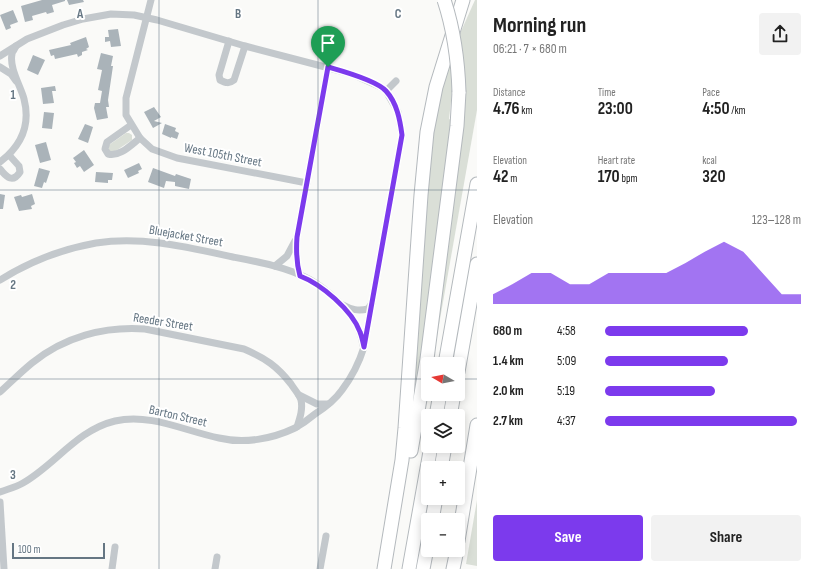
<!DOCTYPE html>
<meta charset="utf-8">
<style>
body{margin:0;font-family:"Sofia Sans Condensed",sans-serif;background:#f2f2f2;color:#222;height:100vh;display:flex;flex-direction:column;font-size:15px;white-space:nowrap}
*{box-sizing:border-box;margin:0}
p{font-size:13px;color:#767676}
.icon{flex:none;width:22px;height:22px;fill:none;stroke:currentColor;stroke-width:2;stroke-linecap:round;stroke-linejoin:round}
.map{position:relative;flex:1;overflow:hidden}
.side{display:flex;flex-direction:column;background:#fff;width:340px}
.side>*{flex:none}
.needle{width:26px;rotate:280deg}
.tools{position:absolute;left:421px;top:357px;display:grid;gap:8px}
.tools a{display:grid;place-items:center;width:44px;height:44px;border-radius:4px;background:#fff;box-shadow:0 2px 10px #0003;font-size:20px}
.scale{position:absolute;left:12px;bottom:10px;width:93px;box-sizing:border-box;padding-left:4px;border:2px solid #657683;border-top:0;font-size:11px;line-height:14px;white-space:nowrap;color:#657683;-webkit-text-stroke:3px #fff;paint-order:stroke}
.pin{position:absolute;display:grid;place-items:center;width:34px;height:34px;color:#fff;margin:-41px -17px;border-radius:50% 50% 50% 0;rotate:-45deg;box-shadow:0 0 4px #0007}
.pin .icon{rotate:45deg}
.round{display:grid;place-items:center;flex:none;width:42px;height:42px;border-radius:4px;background:#f2f2f2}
.headline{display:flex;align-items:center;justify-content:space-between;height:68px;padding:0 16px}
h1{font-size:22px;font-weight:700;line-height:30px}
.figures{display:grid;grid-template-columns:repeat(3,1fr);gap:6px;height:68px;padding:4px 16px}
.figures div{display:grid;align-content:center}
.figures b{font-size:17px;font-weight:700}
.figures small{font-size:11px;font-weight:400}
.figures p{font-size:11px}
.chart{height:112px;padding:8px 16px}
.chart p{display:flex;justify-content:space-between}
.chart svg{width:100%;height:72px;margin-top:4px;fill:#7c3aed;opacity:.7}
.cta{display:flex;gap:8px;margin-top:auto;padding:8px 16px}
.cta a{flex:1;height:46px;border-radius:4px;background:#7c3aed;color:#fff;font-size:16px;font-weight:700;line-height:46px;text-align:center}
.cta a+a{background:#f2f2f2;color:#222}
ul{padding:0 16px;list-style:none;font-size:13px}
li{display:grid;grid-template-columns:64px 48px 1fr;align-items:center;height:30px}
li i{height:10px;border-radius:5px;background:#7c3aed}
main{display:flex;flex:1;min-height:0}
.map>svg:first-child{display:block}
.green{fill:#dadfd7}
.building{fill:#aab3b9}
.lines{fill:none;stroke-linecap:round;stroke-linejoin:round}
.motorway-casing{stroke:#b4b9bd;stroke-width:15}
.minor{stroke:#c3c8cc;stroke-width:7}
.motorway{stroke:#fff;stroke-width:13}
.motorway-bridge-casing{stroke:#b4b9bd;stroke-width:15;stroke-linecap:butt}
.motorway-bridge{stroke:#fff;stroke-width:13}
.route-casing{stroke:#fff;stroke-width:8}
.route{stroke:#7c3aed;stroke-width:5}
.grid{fill:none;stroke:#657683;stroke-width:1;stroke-opacity:0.55}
.labels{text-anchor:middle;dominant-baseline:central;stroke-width:4;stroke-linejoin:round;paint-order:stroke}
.street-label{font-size:13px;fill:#657683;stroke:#fff}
.grid-label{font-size:13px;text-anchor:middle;font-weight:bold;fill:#657683;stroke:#fff;stroke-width:4;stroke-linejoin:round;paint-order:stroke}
</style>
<main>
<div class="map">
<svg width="477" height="569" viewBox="0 0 477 569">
<rect width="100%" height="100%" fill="#fafaf8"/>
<g class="green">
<path d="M475 0H477V110L437 336 434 335 458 38Z"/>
<path d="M452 54 454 74 449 119 453 121 415 405H412L429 166C433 126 441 92 452 54Z"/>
<path d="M126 133H129L132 135V140L114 152 109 151V145Z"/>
<path d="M477 500V566L466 564Z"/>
</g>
<g class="building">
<path d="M42 0H65V1L52 5 54 12 47 14 46 12 32 16 33 20 25 22 21 6Z"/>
<path d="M67 0H83L84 2 69 5Z"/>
<path d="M13 10 18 22 10 25 11 28 6 30 0 15Z"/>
<path d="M118 29 121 46 111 47 110 41 105 42V37H109L108 30Z"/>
<path d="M86 37 89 47 86 49 88 50 82 52V55L78 57 77 54 55 59 54 55 51 56 49 50 71 45 70 43Z"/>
<path d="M101 53 113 56 111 66H113L108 100 109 107H106L108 118 97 120 94 108 95 103H100L102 91 98 90 102 70 97 69Z"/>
<path d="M33 55 45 60 38 75 27 70Z"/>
<path d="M55 86 56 91H52L54 103 43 104 41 88Z"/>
<path d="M154 107 161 117 154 121 162 123 153 128 144 112Z"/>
<path d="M44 112 54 113 52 129 42 128Z"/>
<path d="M85 124 93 127 88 143 78 139Z"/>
<path d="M165 124 176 128 175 131 179 133 177 139 171 137V138L162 134Z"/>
<path d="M46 142 51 160 40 163 35 145Z"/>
<path d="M84 150 94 165 84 172 80 166 77 168 74 163 76 162 73 158Z"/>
<path d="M139 163 142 169 138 171 139 173 128 178 124 170Z"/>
<path d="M39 168 50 171 46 183 44 182 42 188 34 186Z"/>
<path d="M153 168 175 176 176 174 191 179 189 189 175 186V182L166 181 164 188 148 182Z"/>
<path d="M96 172 113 173 112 180H108V183L95 182Z"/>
<path d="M0 194 5 195 3 209H0Z"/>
<path d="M32 194 35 204 31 206 32 209 19 211 14 197 21 195 22 197Z"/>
</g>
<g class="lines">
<g class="motorway-casing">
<g id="motorway">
<path d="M445 364 477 184"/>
<path d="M458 372 477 264"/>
<path d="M436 416 440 394"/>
<path d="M450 416 454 394"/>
<path d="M411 451 427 359 457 126 459 92"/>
<path d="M441 468 445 446"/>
<path d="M432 520 436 498"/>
<path d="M458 541 477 425"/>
<path d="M384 569 402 460 405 428 421 195 427 132 436 87 463 0"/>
<path d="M409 569 431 446"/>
<path d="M423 569 428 543"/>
<path d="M453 569 457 550"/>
</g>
</g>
<g class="minor">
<path d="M151 0 126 98V115L140 138 152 149 177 158 307 183"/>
<path d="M229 41 219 75 220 80C226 83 229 84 234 80L245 46"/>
<path d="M0 56 27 39 63 25 83 19 111 14 134 15 157 20 245 46 352 74 381 87 386 91 398 112 402 135 364 347C359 363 352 377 342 390 335 400 326 407 315 414 309 419 302 424 295 428 272 439 244 444 219 438 185 431 150 413 115 421 77 430 55 465 23 483 16 487 8 489 0 492"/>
<path d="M0 67 11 74 16 81"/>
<path d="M386 91 396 81"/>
<path d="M131 125 107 142 105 149 108 154C120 157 131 145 140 138"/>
<path d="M0 162C21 146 31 126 24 99 21 87 9 68 12 54 12 52 15 49 16 46"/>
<path d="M0 169C7 178 13 183 20 172L19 166 9 155"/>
<path d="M275 266 287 256 295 241"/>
<path d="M300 276C296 262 296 251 297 237L328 67"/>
<path d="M0 280C29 262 62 249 96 243 143 236 187 247 233 257 259 262 286 267 309 279 327 289 351 311 359 330 361 335 362 340 363 345"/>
<path d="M343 305C352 310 358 311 368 309L372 303"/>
<path d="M0 392C11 382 21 372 32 363 64 337 104 326 145 329L244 349C265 358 277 366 291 384 294 389 299 394 301 400 303 409 300 418 297 427"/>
<path d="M299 395 317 404H328"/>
<path d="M0 502 4 569"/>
<path d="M112 569 115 547"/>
<path d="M215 569 217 557"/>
<path d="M320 569 326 536"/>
</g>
<use href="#motorway" class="motorway"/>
<g class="motorway-bridge-casing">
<path id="motorway-bridge" d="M444 0C454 30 458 61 459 92"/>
</g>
<use href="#motorway-bridge" class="motorway-bridge"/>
</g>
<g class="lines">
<g class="route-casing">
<path id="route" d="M328 67C342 71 376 80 386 91 397 103 400 120 402 135L364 347C363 342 362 337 360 332 352 310 321 284 300 276 296 262 296 251 297 237Z"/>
</g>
<use href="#route" class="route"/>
</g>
<path class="grid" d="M159 0V569M318 0V569M0 190H477M0 379H428M458 379H477"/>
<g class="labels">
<g class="street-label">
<text transform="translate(223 155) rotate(11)">West 105th Street</text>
<text transform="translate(186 236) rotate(10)">Bluejacket Street</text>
<text transform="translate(163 322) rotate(9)">Reeder Street</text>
<text transform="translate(178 416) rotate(13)">Barton Street</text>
</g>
</g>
<g class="grid-label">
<text x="80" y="18">A</text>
<text x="238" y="18">B</text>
<text x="398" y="18">C</text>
<text x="13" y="99">1</text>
<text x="13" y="289">2</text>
<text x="13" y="479">3</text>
</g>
</svg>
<div class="tools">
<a><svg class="needle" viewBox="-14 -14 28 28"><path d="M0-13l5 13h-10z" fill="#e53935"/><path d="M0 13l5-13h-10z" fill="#767676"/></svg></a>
<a><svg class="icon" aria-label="layers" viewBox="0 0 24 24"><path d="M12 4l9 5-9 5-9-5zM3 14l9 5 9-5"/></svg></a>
<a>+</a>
<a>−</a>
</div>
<div class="scale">100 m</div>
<div class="pin" style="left:328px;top:67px;background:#1e9e55"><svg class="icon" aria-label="arrive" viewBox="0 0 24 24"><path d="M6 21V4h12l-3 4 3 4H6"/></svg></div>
</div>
<section class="side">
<div class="headline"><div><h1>Morning run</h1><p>06:21 · 7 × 680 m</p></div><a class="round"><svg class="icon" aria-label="share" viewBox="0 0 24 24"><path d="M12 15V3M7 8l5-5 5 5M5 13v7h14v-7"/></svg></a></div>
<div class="figures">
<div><p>Distance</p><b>4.76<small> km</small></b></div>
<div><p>Time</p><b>23:00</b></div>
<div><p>Pace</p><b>4:50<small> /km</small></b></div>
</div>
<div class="figures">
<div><p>Elevation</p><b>42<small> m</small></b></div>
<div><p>Heart rate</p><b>170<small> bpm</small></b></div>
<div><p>kcal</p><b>320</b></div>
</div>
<div class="chart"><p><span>Elevation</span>123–128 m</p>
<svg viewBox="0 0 160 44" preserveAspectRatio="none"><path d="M0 44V38L10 32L20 25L30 25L40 32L50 32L60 25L70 25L80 25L90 25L100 19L110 12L120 6L130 12L140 25L150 38L160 38V44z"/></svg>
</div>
<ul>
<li><b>680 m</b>4:58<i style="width:73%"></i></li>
<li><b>1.4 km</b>5:09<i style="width:63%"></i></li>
<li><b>2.0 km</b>5:19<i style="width:56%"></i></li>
<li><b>2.7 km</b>4:37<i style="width:98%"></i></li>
</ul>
<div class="cta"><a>Save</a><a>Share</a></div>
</section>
</main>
